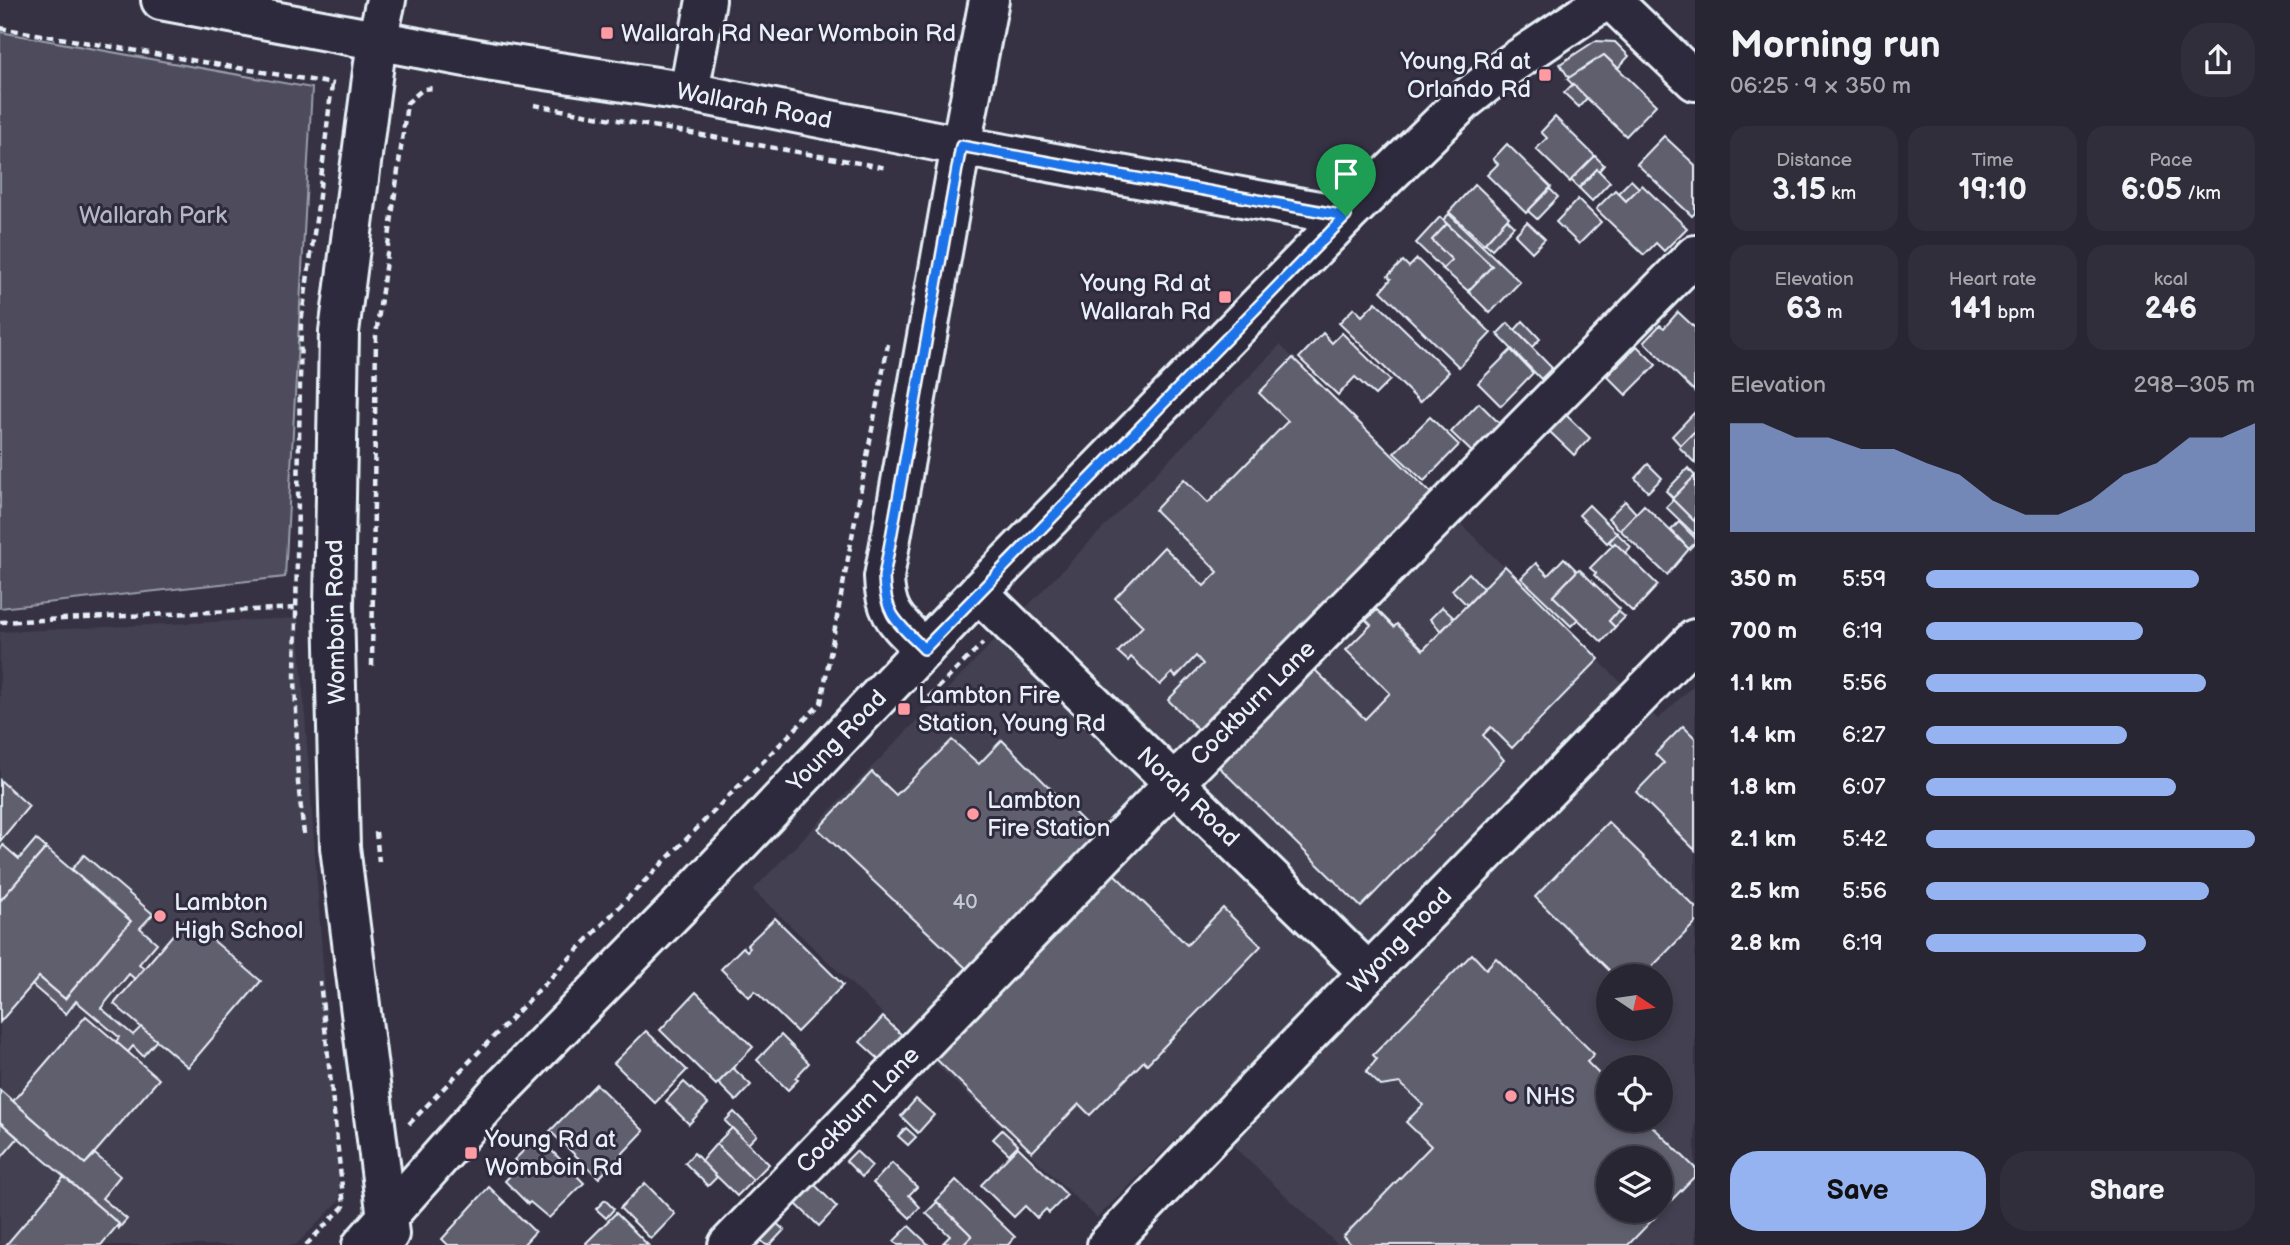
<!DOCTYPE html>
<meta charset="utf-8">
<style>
body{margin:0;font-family:"Balsamiq Sans",sans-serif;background:#302e3b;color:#f1f3f6;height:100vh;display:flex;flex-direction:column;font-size:26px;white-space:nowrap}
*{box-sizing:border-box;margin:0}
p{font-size:23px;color:#a5a5ac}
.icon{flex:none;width:38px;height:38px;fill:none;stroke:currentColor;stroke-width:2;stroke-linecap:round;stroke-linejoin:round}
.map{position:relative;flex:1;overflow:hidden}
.sheet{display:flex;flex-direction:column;background:#282633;width:595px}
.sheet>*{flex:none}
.needle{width:46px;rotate:103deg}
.controls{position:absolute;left:1596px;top:964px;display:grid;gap:14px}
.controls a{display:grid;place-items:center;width:77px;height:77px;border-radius:50%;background:#282633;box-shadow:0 4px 10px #0003,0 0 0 2px #44434e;font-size:35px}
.pin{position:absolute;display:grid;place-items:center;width:60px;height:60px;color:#fff;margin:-72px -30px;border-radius:50% 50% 50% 0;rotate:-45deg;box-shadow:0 0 7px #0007}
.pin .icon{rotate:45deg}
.round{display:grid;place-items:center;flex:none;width:74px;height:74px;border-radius:28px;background:#302e3b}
.head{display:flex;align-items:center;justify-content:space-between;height:119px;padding:0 35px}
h1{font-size:38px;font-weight:800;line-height:52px}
.figures{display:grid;grid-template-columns:repeat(3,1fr);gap:10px;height:119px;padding:7px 35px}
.figures div{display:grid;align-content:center;border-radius:18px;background:#302e3b;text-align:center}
.figures b{font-size:30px;font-weight:800}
.figures small{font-size:19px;font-weight:400}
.figures p{font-size:19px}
.chart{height:196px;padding:14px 35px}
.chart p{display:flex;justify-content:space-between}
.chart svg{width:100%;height:126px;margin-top:7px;fill:#95b2f1;opacity:.7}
.button{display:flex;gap:14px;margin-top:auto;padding:14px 35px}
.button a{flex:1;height:80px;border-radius:28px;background:#95b2f1;color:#111;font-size:28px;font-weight:800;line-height:80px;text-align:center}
.button a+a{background:#302e3b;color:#f1f3f6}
ul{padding:0 35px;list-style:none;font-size:23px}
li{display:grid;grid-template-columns:112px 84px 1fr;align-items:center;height:52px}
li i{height:18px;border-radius:9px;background:#95b2f1}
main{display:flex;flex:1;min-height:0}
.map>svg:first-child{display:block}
.built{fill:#433f51;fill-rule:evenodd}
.green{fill:#4d4b5c;stroke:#9a9eaa;stroke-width:2}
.building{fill:#605e6e;stroke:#e8f1f8;stroke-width:2;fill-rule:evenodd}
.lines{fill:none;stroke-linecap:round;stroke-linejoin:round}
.minor-casing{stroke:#e8f1f8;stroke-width:44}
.path{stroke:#e8f1f8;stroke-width:4.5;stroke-dasharray:7 5;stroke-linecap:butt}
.minor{stroke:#2f2a3d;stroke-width:38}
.route-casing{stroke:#fff;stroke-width:14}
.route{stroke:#1a73e8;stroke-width:9}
.poi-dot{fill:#ff9aa2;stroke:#2f2a3d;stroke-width:2.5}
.labels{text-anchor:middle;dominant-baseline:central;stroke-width:6;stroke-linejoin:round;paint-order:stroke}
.number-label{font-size:21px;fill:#c6ccd6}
.poi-label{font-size:24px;fill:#e8f1f8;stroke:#2f2a3d;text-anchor:start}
.street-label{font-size:24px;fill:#e8f1f8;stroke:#2f2a3d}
.park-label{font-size:24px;fill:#b2b7c1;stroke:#2f2a3d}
</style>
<main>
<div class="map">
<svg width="1695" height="1245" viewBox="0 0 1695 1245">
<rect width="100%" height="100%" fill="#363244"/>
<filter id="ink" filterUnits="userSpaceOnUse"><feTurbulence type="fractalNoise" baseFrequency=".0143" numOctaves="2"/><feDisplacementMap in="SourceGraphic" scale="14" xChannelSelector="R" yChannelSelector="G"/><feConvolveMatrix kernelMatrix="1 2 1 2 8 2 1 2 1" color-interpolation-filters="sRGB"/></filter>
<g filter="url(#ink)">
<g class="built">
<path d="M1280 345 1658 719 1695 684V1245H1338L1200 1115 1097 1218 753 890ZM1608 976H1661V1029H1608ZM1608 1068H1661V1120H1608ZM1608 1158H1661V1211H1608Z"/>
<path d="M298 618 340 1200 296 1245H0V632Z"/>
</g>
<path class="green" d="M0 32 312 88 285 577 0 608Z"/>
<g class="building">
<path d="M1595 41 1615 42 1629 56 1618 68 1604 55 1569 78 1560 64Z"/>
<path d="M1604 55 1656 105 1626 136 1567 79Z"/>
<path d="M1573 84 1587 98 1579 107 1564 93Z"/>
<path d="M1555 117 1595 156 1570 182 1536 149 1547 138 1541 132Z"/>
<path d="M1664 136 1695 165V213L1692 216 1637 164Z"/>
<path d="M1507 144 1551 187 1526 213 1487 175 1498 164 1493 159Z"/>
<path d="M1595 156 1604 165 1599 171 1597 169 1579 188 1571 180Z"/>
<path d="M1597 169 1610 182 1592 201 1579 188Z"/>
<path d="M1631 180 1639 188 1626 201 1618 193Z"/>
<path d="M1475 184 1509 217 1484 244 1449 212Z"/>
<path d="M1642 185 1687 228 1664 251 1656 243 1644 255 1596 209 1615 190 1626 201Z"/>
<path d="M1550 189 1558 197 1537 219 1528 211Z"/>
<path d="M1578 199 1601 222 1579 244 1556 222Z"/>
<path d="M1449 214 1520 282 1490 313 1468 291 1492 266 1443 220Z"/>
<path d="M1440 217 1447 224 1432 240 1452 260 1443 269 1416 243Z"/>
<path d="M1507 219 1514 226 1492 249 1485 243Z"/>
<path d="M1527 222 1545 239 1532 252 1515 235Z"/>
<path d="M1447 224 1492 266 1468 291 1443 269 1452 260 1432 240Z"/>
<path d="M1417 259 1491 333 1459 367 1381 291 1391 279 1388 276 1403 261 1409 267Z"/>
<path d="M1376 302 1449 372 1420 402 1339 323 1354 308 1362 316Z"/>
<path d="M1678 312 1695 328 1694 391 1644 342 1660 325 1664 328Z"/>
<path d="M1523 321 1540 339 1532 347 1515 330Z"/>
<path d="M1508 323 1552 368 1541 379 1497 334Z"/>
<path d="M1323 333 1332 343 1342 333 1390 380 1375 395 1355 377 1338 395 1299 358Z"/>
<path d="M1637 346 1656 365 1626 395 1607 376Z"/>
<path d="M1511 350 1533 373 1501 406 1478 383Z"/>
<path d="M1293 358 1436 498 1205 736 1168 700 1203 664 1196 656 1176 677 1172 673 1160 685 1131 657 1128 661 1118 652 1143 626 1115 598 1164 547 1204 586 1218 572 1155 510 1184 479 1208 503 1288 421 1259 393Z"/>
<path d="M1479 403 1502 426 1474 454 1451 432Z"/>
<path d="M1695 412V431L1681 446 1672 436Z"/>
<path d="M1566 415 1590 438 1574 455 1549 431Z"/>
<path d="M1430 417 1459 445 1424 481 1394 453Z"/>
<path d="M1695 431V463L1679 447Z"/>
<path d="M1648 464 1662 478 1648 492 1635 478Z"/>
<path d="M1688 468 1695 476 1673 498 1666 491Z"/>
<path d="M1695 476V522L1672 499Z"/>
<path d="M1673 500 1695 522V535L1666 507Z"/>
<path d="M1625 501 1636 513 1620 530 1608 518Z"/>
<path d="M1589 505 1617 533 1607 543 1579 515Z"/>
<path d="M1644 505 1689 549 1667 575 1620 530Z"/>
<path d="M1679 522 1695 538V543L1689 549 1671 530Z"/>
<path d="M1617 533 1631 547 1625 553 1615 543 1613 545 1609 542Z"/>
<path d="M1615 543 1658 585 1633 612 1594 575 1596 573 1590 568Z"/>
<path d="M1564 558 1577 571 1553 596 1578 619 1571 626 1521 578 1536 563 1548 575Z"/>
<path d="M1505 566 1599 659 1512 748 1491 727 1483 735 1504 760 1361 907 1216 764 1311 666 1365 719 1390 693 1346 650 1371 625 1366 620 1377 610 1394 627 1397 624 1423 650Z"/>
<path d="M1579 569 1620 609 1609 621 1615 627 1602 642 1553 596Z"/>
<path d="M1469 573 1483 588 1467 605 1452 590Z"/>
<path d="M1442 607 1454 618 1441 631 1430 619Z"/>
<path d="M1618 611 1625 617 1615 627 1609 621Z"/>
<path d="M1683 726 1695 738V850L1636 792 1664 763 1655 754Z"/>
<path d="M952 740 979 764 1002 740 1097 835 968 970 818 829 872 772 896 795Z"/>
<path d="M0 780 29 806 0 841Z"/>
<path d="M1608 822 1695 907V923L1643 976H1615L1535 897Z"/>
<path d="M36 839 46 848 0 901V850L3 845 19 859Z"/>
<path d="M46 848 131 921 65 999 39 977 0 1022V901Z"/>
<path d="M84 855 153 914 140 928 157 943 139 964 144 968 135 979 129 974 101 1008 133 1035 141 1027 157 1040 143 1056 133 1046 128 1052 116 1042 119 1037 76 1001 66 1014 32 985 39 977 65 999 131 921 72 869Z"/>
<path d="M1110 870 1187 945 1223 908 1261 946 1147 1064 1144 1061 1090 1115 1079 1104 1032 1152 931 1054Z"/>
<path d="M187 918 261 981 188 1067 114 1004Z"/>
<path d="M775 918 843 985 797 1032 755 991 749 997 721 969 743 947 747 951 750 948 747 945Z"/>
<path d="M1472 954 1486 969 1496 958 1594 1054 1587 1062 1608 1083V1120H1646L1695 1168V1176L1628 1245H1352L1343 1237 1431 1146 1406 1122 1423 1105 1400 1083 1381 1086 1366 1072 1377 1059 1373 1055ZM1608 1158H1661V1211H1608Z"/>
<path d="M696 992 753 1047 716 1085 660 1030Z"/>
<path d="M86 1016 159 1079 85 1164 13 1101Z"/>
<path d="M883 1017 903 1036 880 1060 860 1042Z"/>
<path d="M646 1031 687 1070 655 1103 614 1063Z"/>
<path d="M781 1035 809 1063 795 1078 798 1080 788 1090 757 1060Z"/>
<path d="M733 1068 751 1085 736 1101 718 1083Z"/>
<path d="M684 1082 708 1104 689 1124 666 1101Z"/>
<path d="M596 1084 644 1131 599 1178 550 1131Z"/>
<path d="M0 1090 85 1164 95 1154 120 1176 102 1198 127 1219 119 1228V1224L0 1122Z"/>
<path d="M916 1099 934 1115 918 1133 901 1116Z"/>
<path d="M734 1112 757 1135 748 1144 725 1121Z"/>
<path d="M0 1122 18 1138 0 1159Z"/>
<path d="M732 1128 769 1164 753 1180 716 1144Z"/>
<path d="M906 1128 916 1137 908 1145 898 1136Z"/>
<path d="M1002 1130 1018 1145 1009 1154 993 1139Z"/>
<path d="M538 1137 584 1183 549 1218 530 1202 528 1204 505 1181 520 1165 514 1160Z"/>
<path d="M716 1144 753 1180 737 1196 701 1161Z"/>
<path d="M1018 1147 1067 1195 1049 1213 1046 1209 1037 1218 1025 1206 1014 1217 981 1185Z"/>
<path d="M856 1151 872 1166 862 1177 846 1161Z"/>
<path d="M694 1153 717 1177 708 1186 685 1163Z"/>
<path d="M892 1163 917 1187 909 1195 920 1207 910 1218 873 1183Z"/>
<path d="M64 1177 119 1224 117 1226 101 1245H6Z"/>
<path d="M956 1180 1015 1237 1008 1245H963L972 1236 936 1201Z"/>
<path d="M645 1183 675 1214 651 1239 620 1208Z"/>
<path d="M815 1185 837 1207 819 1226 796 1204Z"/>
<path d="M489 1187 535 1232 523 1245H448L442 1239Z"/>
<path d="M605 1200 614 1209 606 1218 596 1209Z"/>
<path d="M937 1202 972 1236 963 1245 943 1243 950 1236 926 1213Z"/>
<path d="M616 1213 648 1245H587L586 1243Z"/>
<path d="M772 1219 784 1230 770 1245H766L756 1236Z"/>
<path d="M909 1226 929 1245H898L894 1241Z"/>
</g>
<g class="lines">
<g class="minor-casing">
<g id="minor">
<path d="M161 0 493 62 689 92 961 146 1346 216"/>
<path d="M386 0 377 40 339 332 334 606 340 847 389 1234"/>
<path d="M1611 0 1695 81"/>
<path d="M689 92 706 0"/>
<path d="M978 592 1369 973"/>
<path d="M924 649C899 623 885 616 884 577L961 146 989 0"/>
<path d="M362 1245 498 1092 678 908 978 592 1346 216 1465 100 1508 66 1606 0"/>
<path d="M728 1245 1174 783 1695 255"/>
<path d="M1107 1245 1297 1046 1695 639"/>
</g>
</g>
<g class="path">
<path d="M0 28 334 84"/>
<path d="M534 105 887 168"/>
<path d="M0 622 296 608"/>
<path d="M372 666 376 336 407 103 423 89 436 88"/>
<path d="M929 697 983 643"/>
<path d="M376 832 379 862"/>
<path d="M304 834 298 783 295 675 301 323 317 213 332 84"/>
<path d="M409 1124 626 900 821 703 888 344"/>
<path d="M306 1245 344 1206 320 981"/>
</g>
<use href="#minor" class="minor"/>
</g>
</g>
<g class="lines" filter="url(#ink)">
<g class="route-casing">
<path id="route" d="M961 146 1346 216 924 649C898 623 885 616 884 577Z"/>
</g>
<use href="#route" class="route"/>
</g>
<g class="poi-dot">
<rect x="600" y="26" width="14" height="14" rx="3.5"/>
<rect x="1538" y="68" width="14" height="14" rx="3.5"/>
<rect x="1218" y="290" width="14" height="14" rx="3.5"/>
<rect x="897" y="702" width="14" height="14" rx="3.5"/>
<circle cx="973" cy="814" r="7"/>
<circle cx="160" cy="916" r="7"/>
<circle cx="1511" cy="1096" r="7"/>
<rect x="464" y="1146" width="14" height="14" rx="3.5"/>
</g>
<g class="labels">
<g class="number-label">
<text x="965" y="902">40</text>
</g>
<g class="poi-label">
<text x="621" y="33">Wallarah Rd Near Womboin Rd</text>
<text x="1531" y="61" text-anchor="end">Young Rd at<tspan x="1531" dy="28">Orlando Rd</tspan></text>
<text x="1211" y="283" text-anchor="end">Young Rd at<tspan x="1211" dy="28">Wallarah Rd</tspan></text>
<text x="918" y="695">Lambton Fire<tspan x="918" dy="28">Station, Young Rd</tspan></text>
<text x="987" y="800">Lambton<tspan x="987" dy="28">Fire Station</tspan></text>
<text x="174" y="902">Lambton<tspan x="174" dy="28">High School</tspan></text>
<text x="1525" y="1096">NHS</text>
<text x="485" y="1139">Young Rd at<tspan x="485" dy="28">Womboin Rd</tspan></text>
</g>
<g class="street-label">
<text transform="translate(754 106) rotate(11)">Wallarah Road</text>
<text transform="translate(336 622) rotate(-91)">Womboin Road</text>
<text transform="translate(1253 703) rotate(-45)">Cockburn Lane</text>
<text transform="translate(837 741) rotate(-46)">Young Road</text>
<text transform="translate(1188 797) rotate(44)">Norah Road</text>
<text transform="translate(1400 941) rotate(-46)">Wyong Road</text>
<text transform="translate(858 1110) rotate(-46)">Cockburn Lane</text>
</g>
<g class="park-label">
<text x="153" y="215">Wallarah Park</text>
</g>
</g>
</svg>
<div class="controls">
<a><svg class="needle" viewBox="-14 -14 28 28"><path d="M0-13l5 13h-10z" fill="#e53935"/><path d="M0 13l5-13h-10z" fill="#a5a5ac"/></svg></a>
<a><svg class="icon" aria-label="locate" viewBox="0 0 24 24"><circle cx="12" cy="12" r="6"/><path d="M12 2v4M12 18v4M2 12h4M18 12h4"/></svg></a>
<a><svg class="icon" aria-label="layers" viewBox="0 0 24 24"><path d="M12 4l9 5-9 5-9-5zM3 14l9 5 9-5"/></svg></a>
</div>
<div class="pin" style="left:1346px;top:216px;background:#1e9e55"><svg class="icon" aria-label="arrive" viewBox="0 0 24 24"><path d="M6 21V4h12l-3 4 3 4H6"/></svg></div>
</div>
<section class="sheet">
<div class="head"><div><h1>Morning run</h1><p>06:25 · 9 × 350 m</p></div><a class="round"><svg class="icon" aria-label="share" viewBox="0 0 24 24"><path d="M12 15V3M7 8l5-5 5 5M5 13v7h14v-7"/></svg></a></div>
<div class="figures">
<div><p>Distance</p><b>3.15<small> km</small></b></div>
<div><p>Time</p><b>19:10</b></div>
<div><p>Pace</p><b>6:05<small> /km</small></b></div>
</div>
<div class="figures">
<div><p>Elevation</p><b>63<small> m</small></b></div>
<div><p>Heart rate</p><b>141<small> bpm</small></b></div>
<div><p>kcal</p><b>246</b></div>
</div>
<div class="chart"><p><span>Elevation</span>298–305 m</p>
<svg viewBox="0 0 160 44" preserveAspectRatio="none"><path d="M0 44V6L10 6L20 11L30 11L40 15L50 15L60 20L70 24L80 33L90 38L100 38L110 33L120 24L130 20L140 11L150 11L160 6V44z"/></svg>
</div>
<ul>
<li><b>350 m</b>5:59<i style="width:83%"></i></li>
<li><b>700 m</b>6:19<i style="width:66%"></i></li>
<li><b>1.1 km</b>5:56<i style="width:85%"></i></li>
<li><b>1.4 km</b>6:27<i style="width:61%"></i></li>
<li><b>1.8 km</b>6:07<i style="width:76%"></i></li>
<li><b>2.1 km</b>5:42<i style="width:100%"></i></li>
<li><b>2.5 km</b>5:56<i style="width:86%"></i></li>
<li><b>2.8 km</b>6:19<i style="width:67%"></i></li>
</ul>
<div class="button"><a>Save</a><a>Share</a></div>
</section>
</main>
